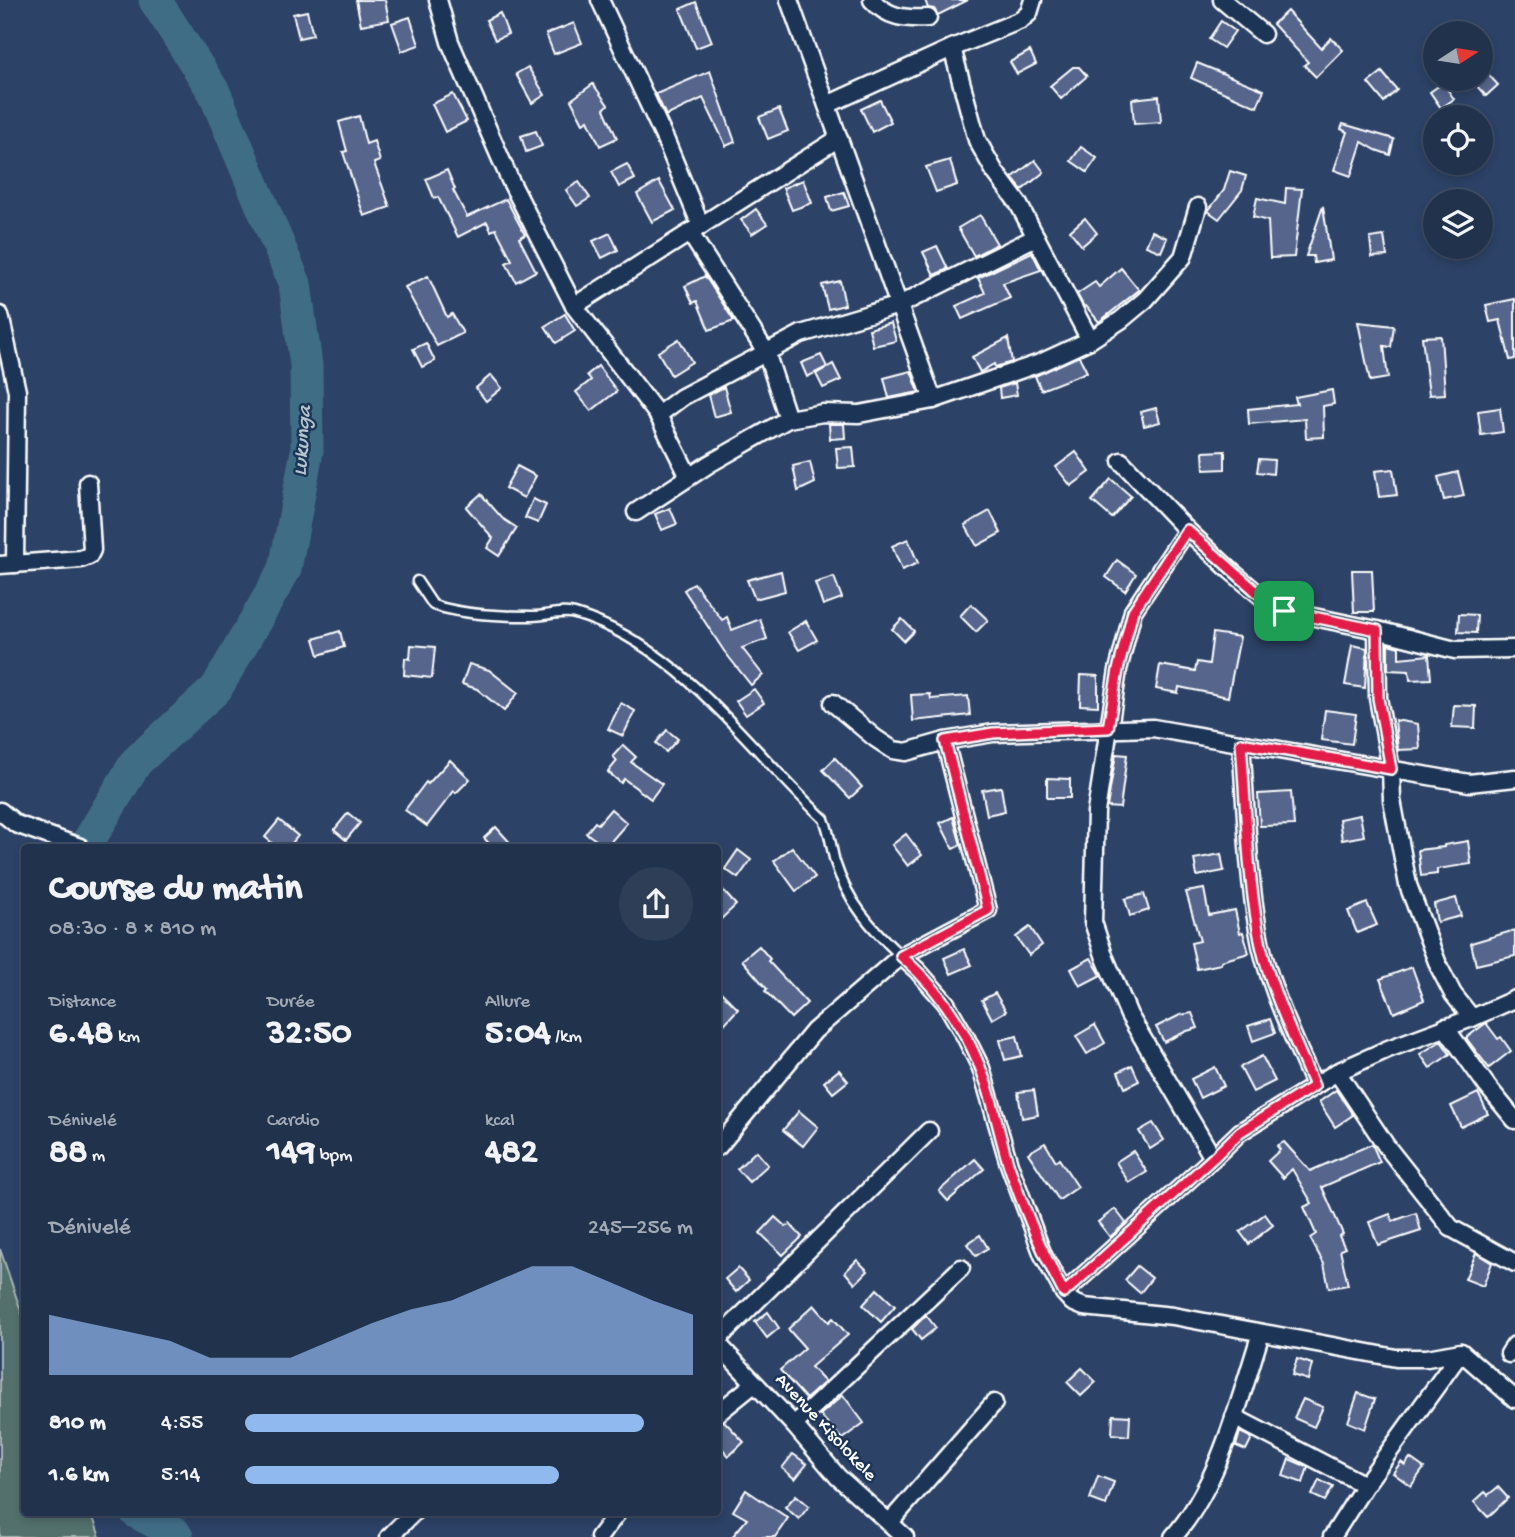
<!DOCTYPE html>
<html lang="fr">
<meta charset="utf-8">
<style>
body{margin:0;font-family:"Gochi Hand",sans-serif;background:#2d3e56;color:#f1f3f6;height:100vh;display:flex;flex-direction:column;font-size:26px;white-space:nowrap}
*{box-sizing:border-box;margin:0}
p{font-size:23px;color:#a2aab5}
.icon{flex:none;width:38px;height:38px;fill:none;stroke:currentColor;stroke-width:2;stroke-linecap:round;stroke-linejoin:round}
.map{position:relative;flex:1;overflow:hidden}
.drawer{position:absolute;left:21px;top:844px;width:700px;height:672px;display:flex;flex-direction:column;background:#21324c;border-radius:7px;box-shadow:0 4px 10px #0003,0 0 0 2px #3e4d64}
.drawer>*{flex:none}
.needle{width:46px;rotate:78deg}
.buttons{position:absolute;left:1423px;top:21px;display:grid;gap:14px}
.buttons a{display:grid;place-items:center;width:70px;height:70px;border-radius:50%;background:#21324c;box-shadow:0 4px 10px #0003,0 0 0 2px #3e4d64;font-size:35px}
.pin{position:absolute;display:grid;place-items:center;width:60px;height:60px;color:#fff;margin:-30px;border-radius:14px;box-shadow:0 4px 10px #0006}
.round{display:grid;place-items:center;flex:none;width:74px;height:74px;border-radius:37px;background:#2d3e56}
.headline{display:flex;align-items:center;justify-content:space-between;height:119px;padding:0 28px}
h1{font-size:38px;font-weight:700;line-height:52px}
.stats{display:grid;grid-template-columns:repeat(3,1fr);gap:10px;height:119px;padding:7px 28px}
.stats div{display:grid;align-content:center}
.stats b{font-size:35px;font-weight:700}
.stats small{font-size:19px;font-weight:400}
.stats p{font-size:19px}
.chart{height:196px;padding:14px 28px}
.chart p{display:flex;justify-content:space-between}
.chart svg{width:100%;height:126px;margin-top:7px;fill:#90b9f0;opacity:.7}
ul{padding:0 28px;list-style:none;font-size:23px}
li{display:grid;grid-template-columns:112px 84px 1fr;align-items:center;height:52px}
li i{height:18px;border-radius:9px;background:#90b9f0}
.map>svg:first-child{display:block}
.green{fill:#536f6d;stroke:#a9b7b6;stroke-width:2}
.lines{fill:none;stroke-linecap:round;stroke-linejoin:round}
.river{stroke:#416d86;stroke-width:33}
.building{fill:#54658b;stroke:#fff;stroke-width:2}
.lane-casing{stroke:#fff;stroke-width:13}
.street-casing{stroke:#fff;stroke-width:21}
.lane{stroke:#1d3557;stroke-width:8}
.street{stroke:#1d3557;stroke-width:16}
.route-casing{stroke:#fff;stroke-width:14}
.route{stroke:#e11d48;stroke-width:9}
.labels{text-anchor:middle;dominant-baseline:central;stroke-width:5;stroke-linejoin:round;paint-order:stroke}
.street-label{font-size:19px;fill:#fff;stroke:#1d3557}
.water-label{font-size:21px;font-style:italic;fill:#b3c5cf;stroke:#1d3557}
</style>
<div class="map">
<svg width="1515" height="1537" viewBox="0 0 1515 1537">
<rect width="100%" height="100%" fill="#2c4266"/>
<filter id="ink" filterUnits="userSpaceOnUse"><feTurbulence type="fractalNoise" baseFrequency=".0143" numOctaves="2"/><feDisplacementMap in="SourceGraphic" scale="14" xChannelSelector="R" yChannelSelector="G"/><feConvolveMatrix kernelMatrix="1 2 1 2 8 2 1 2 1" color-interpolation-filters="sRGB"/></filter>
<g filter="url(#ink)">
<path class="green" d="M0 1249 24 1320V1512H91L100 1537H0Z"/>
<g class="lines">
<g class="river">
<path d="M85 847 136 762 216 689 285 569 307 451 306 365 295 284 214 92 155 0"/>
<path d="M136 1512 174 1532 177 1537"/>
</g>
</g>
<g class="building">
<path d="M356 0H385L389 20 361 25Z"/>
<path d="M925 0H968L938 15 934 9 928 8Z"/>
<path d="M696 2 712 42 696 48 680 9Z"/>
<path d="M307 11 313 35 299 38 293 14Z"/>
<path d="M1287 11 1321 48 1331 38 1343 50 1316 77 1304 65 1308 62 1273 24Z"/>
<path d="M500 13 508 34 495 40 486 20Z"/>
<path d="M410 17 419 45 402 51 392 23Z"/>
<path d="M1221 21 1235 31 1223 48 1209 39Z"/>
<path d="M574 23 582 43 554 54 546 34Z"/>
<path d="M1030 51 1036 64 1017 74 1010 62Z"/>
<path d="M1197 63 1264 90 1257 107 1191 78Z"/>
<path d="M528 67 545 95 532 103 516 74Z"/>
<path d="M1073 67H1079L1087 76 1061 99 1050 86Z"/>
<path d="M710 71 735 142 726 146 703 98 666 116 656 94Z"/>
<path d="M1382 72 1397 90 1384 102 1368 83Z"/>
<path d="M1486 72 1498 85 1486 96 1474 83Z"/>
<path d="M1443 83 1454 99 1441 108 1430 92Z"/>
<path d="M593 84 608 105 604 109 617 138 600 146 588 120 583 123 571 100Z"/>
<path d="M453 94 467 121 445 132 432 104Z"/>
<path d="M1159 96 1161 122 1134 124 1132 99Z"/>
<path d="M880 100 891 122 872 132 861 109Z"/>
<path d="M779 109 788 131 768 139 759 117Z"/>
<path d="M359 116 366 144 374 141 380 161 374 163 390 207 364 216 343 152 347 151 339 122Z"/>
<path d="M1343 124 1394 139 1390 155 1376 150 1362 142 1351 176 1334 170 1347 132 1341 129Z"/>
<path d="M536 131 542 146 526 152 521 136Z"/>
<path d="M1081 147 1097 158 1087 172 1071 161Z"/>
<path d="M950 160 957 185 936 192 926 167Z"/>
<path d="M1035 160 1044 172 1022 190 1012 178Z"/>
<path d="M627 164 635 179 619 187 611 172Z"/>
<path d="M447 170 455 189 453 190 467 217 506 199 525 235 519 238 536 271 516 282 506 263 512 260 496 229 491 231 487 222 458 237 438 197 434 198 426 179Z"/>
<path d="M1230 171 1246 176 1242 190 1219 219 1208 211 1224 190Z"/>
<path d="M803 180 812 203 792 210 783 188Z"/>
<path d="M659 181 675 210 652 222 637 194Z"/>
<path d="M579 182 590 198 577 206 566 190Z"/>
<path d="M1286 188 1302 189 1294 257 1270 258 1268 221 1253 217 1257 198 1285 204Z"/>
<path d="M844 192 849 206 831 211 827 197Z"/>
<path d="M1323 206 1331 260 1314 263 1313 256H1306Z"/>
<path d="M756 209 767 224 752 234 741 220Z"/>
<path d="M980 215 997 244 974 256 958 228Z"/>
<path d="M1085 218 1097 233 1082 246 1070 231Z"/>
<path d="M1152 231 1167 238 1161 252 1146 246Z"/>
<path d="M610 233 618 250 602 258 593 241Z"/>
<path d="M1384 236 1387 256 1372 257 1370 238Z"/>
<path d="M937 246 948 269 934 275 923 252Z"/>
<path d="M1032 252 1041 270 1003 283 1010 298 962 319 956 306 985 293 978 278Z"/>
<path d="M1121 268 1139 290 1099 322 1086 306 1084 307 1077 294 1095 282 1099 287Z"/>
<path d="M428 276 447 317 452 314 463 333 437 346 405 287Z"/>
<path d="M705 276 734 321 709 330 697 301 693 303 685 286Z"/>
<path d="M840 281 845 305 828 309 822 285Z"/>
<path d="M1515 299V359L1510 360 1500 320 1490 322 1486 305Z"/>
<path d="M565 314 575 331 556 343 545 326Z"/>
<path d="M1358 322 1394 326 1391 347 1384 346 1388 378 1370 381Z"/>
<path d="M891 323 896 341 873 346 869 329Z"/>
<path d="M1441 336 1445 394 1429 395 1422 337Z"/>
<path d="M1008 338 1012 362 995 367 994 364 980 372 972 357Z"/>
<path d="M679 339 692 362 671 375 658 352Z"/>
<path d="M426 343 435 361 422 367 413 349Z"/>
<path d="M821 355 827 367 807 377 801 363Z"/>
<path d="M1079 356 1087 372 1041 390 1035 376Z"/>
<path d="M833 364 841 380 823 388 816 374Z"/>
<path d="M598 366 617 391 591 411 576 392 591 380 587 375Z"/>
<path d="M911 371 919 392 889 398 884 378Z"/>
<path d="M491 375 502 388 486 401 476 388Z"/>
<path d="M1015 383 1017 395 1000 398 999 388Z"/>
<path d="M724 387 731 412 714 417 708 395Z"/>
<path d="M1332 390 1334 404 1323 406 1324 437 1306 438 1305 419 1249 424 1248 409 1297 404 1295 397Z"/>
<path d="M1156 408 1160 422 1144 426 1141 412Z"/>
<path d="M1500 408 1503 432 1481 435 1478 411Z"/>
<path d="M829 424H844L845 438 830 439Z"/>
<path d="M853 447 855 467 838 468 836 448Z"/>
<path d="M1225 451V469L1204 470 1203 452Z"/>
<path d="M1076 452 1090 472 1071 486 1056 467Z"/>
<path d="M1259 459 1274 460 1273 474 1257 472Z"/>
<path d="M810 462 815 483 798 491 793 466Z"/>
<path d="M517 466 536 476 524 498 505 488Z"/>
<path d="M1393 469 1397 495 1379 497 1375 471Z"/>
<path d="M1458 472 1464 496 1444 500 1438 477Z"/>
<path d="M1111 479 1131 496 1112 518 1092 501Z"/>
<path d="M481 494 502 518 517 528 499 556 487 548 493 538 466 507Z"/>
<path d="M533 499 546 505 538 523 525 518Z"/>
<path d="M670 508 677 524 662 530 655 514Z"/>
<path d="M990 511 1001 533 977 546 965 525Z"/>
<path d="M908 539 918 563 902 570 892 546Z"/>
<path d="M1117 560 1136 574 1125 591 1106 577Z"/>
<path d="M1352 570H1372L1374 612H1354Z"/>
<path d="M781 571 785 591 755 599 747 580Z"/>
<path d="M834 577 842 598 823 605 815 583Z"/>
<path d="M694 583 722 620 727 617 732 630 760 619 767 639 742 648 763 675 751 685 724 651 684 590Z"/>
<path d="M971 604 988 620 976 632 960 616Z"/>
<path d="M1459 614 1477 615 1476 633 1458 632Z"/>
<path d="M902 619 914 631 904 641 892 629Z"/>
<path d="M806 621 817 640 799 650 788 632Z"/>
<path d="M340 631 344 647 319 655 314 639Z"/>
<path d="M1213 633 1240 637 1228 697 1179 687 1178 693 1156 689 1160 665 1195 671 1197 662 1209 664Z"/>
<path d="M1388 644 1399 647V658L1429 655 1431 679 1410 680 1409 671 1388 670Z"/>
<path d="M411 645 435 647 432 678 404 675 405 658 410 659Z"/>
<path d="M1352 645 1367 648 1365 688 1345 685Z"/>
<path d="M469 664 489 670 518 693 504 711 477 689 462 684Z"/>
<path d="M1081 675 1098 676V706L1080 705Z"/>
<path d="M754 689 764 703 746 715 736 701Z"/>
<path d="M930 694 931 699 968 696 970 715 913 721 911 695Z"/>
<path d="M621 703 635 711 623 736 608 729Z"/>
<path d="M1454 705 1476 706 1475 728 1452 727Z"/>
<path d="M1325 710 1356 714 1352 744 1321 740Z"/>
<path d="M1395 720 1418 724 1420 749 1398 750Z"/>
<path d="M667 730 678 739 666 752 656 743Z"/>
<path d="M623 745 636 757 631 762 662 784 651 799 624 779 621 783 608 772 617 761 613 756Z"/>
<path d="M1116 754 1127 755 1120 808 1107 807Z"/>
<path d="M835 758 862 787 850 798 823 770Z"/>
<path d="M450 760 470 779 456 793 454 791 427 826 405 810 426 782 428 784Z"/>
<path d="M1047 778 1070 779V798H1047Z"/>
<path d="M1001 787 1005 811 987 815 982 790Z"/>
<path d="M1291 792 1294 825 1260 826 1258 794Z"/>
<path d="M611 809 627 823 606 847 586 833 595 822 598 824Z"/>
<path d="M348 813 360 823 346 840 334 830Z"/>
<path d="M1360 815 1364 836 1342 840 1339 819Z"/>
<path d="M953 817 961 845 953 849 940 823Z"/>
<path d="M279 820 298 836 289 847H277L265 837Z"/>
<path d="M496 827 514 847H492L484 838Z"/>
<path d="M906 834 922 855 908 866 892 845Z"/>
<path d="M1468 841 1471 864 1437 869V874L1421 876 1418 850 1444 847V845Z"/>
<path d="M792 847 815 877 796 891 774 861Z"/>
<path d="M738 850 751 860 738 878 725 869Z"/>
<path d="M1221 854 1224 871 1197 876 1194 859Z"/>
<path d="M718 885 736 905 718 922Z"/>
<path d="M1204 889 1209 915 1235 910 1240 933 1243 932 1249 953 1221 961V964L1197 969 1191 943 1200 941 1186 892Z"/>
<path d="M1144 894 1149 910 1130 916 1125 899Z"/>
<path d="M1456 898 1461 916 1437 922 1434 904Z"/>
<path d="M1367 903 1377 925 1357 933 1348 911Z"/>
<path d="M1030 927 1042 945 1029 955 1016 937Z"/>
<path d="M1515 930V956L1476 965 1471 943Z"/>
<path d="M759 946 770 959 768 961 807 1003 791 1018 765 991 767 989 742 960Z"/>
<path d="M964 949 972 965 951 974 944 958Z"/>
<path d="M1091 958 1101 975 1080 986 1071 969Z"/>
<path d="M1412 967 1424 1000 1394 1013 1380 979Z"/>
<path d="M718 989 738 1009 718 1031Z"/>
<path d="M995 993 1006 1011 992 1019 982 1000Z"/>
<path d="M1192 1013 1198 1028 1187 1031 1164 1042 1156 1027 1180 1015Z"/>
<path d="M1270 1019 1275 1033 1253 1041 1248 1026Z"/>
<path d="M1486 1023 1498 1039 1501 1037 1511 1051 1489 1068 1466 1038Z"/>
<path d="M1095 1025 1105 1043 1087 1054 1076 1036Z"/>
<path d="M1017 1036 1022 1056 1005 1060 1000 1040Z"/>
<path d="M1441 1041 1450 1054 1430 1068 1420 1054Z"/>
<path d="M1262 1056 1275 1081 1253 1092 1240 1067Z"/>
<path d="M1132 1065 1139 1081 1125 1088 1118 1072Z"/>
<path d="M1215 1067 1224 1086 1200 1098 1191 1079Z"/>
<path d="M839 1070 848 1081 833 1093 824 1082Z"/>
<path d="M1034 1090 1038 1115 1022 1118 1018 1092Z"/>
<path d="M1336 1090 1353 1115 1335 1127 1319 1102Z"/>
<path d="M1478 1093 1488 1114 1461 1127 1451 1106Z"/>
<path d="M799 1111 818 1127 803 1146 783 1130Z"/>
<path d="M1153 1123 1164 1140 1150 1149 1139 1131Z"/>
<path d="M1284 1142 1310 1171 1372 1144 1380 1162 1322 1187 1343 1234 1339 1236 1345 1248 1340 1250 1348 1285 1329 1288 1324 1264 1310 1238 1316 1234 1304 1207 1312 1203 1292 1169 1283 1178 1268 1161 1280 1150 1277 1146Z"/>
<path d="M1045 1143 1056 1161 1059 1159 1078 1187 1059 1200 1028 1153Z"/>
<path d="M756 1151 768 1165 749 1182 737 1169Z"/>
<path d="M1133 1151 1147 1172 1129 1183 1116 1162Z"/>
<path d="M975 1159 984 1169 948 1201 939 1191Z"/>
<path d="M1115 1209 1126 1223 1110 1237 1098 1222Z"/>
<path d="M1416 1213 1421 1231 1378 1245 1369 1222 1390 1214 1393 1221Z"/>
<path d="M1265 1214 1273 1225 1249 1244 1240 1232Z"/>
<path d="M775 1217 786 1227 790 1224 802 1237 783 1255 760 1233Z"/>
<path d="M980 1235 988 1248 976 1256 967 1244Z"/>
<path d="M1476 1253 1492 1263 1483 1286 1465 1279Z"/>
<path d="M857 1260 868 1271 855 1284 845 1272Z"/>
<path d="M1137 1266 1152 1278 1140 1293 1125 1280Z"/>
<path d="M738 1268 749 1280 736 1292 725 1279Z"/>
<path d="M877 1289 895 1306 881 1322 863 1305Z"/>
<path d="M814 1305 829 1322 833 1318 848 1335 811 1367 825 1382 806 1399 780 1370 805 1348 788 1329Z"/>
<path d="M768 1312 779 1328 767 1338 755 1322Z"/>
<path d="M926 1315 936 1328 921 1340 912 1329Z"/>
<path d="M1297 1359 1312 1364 1308 1380 1292 1375Z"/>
<path d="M1082 1368 1096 1382 1081 1396 1067 1382Z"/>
<path d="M1358 1393 1375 1399 1365 1429 1348 1422Z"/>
<path d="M843 1395 864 1423 842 1439 820 1415Z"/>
<path d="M1303 1399 1323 1407 1314 1427 1294 1418Z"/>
<path d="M1113 1415 1130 1416 1129 1436 1112 1434Z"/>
<path d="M724 1421 744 1442 729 1456 718 1444V1423Z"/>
<path d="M1240 1432 1252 1438 1246 1450 1236 1446Z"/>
<path d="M793 1454 807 1464 795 1479 782 1468Z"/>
<path d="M1410 1458 1424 1468 1411 1486 1393 1473 1401 1462 1405 1465Z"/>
<path d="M1289 1459 1308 1467 1303 1483 1283 1476Z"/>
<path d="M1098 1476 1114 1482 1106 1505 1090 1499Z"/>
<path d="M1319 1480 1333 1487 1325 1501 1312 1495Z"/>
<path d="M1498 1487 1508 1498 1488 1517 1474 1502 1485 1492 1488 1495Z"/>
<path d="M746 1490 788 1518 775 1537H732L747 1519 733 1511Z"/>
<path d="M796 1495 809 1506 799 1519 785 1507Z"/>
</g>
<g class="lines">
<g class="lane-casing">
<path id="lane" d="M417 581 433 605C464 615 500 616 533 616 546 616 563 610 575 614 680 645 748 748 824 819 830 833 831 847 835 862 847 901 872 929 901 956"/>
</g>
<g class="street-casing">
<g id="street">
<path d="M438 0 450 42 510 180 574 306 658 415 689 477"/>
<path d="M600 0 666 141 701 226"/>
<path d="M789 0 933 400"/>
<path d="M872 0C888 18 905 19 928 18"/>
<path d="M1222 0 1263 34"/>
<path d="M952 48 977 140 995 172 1018 203 1090 340"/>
<path d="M827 105 952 48 1021 20 1029 13 1033 0"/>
<path d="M690 233 766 352 788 419"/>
<path d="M574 306 839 138"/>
<path d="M0 315 17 391 15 564"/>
<path d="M658 415 682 397 801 334 899 305 1036 237"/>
<path d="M1121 461 1187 530 1231 571 1268 602 1285 611 1377 630 1455 650 1515 649"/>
<path d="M636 512 709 464 788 419 823 413 859 414 933 400 1040 363 1090 340 1121 320 1145 300 1183 257 1198 207"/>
<path d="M1187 530 1133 611 1118 670 1096 812 1093 922 1105 958 1129 1015 1213 1158"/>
<path d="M0 565 81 559 89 556 92 550 88 483"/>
<path d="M1377 630 1378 698 1391 769 1392 800 1408 885 1439 967 1453 994 1472 1018"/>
<path d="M833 703 875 738 893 750 906 752 945 741 993 733 1153 728 1469 783 1515 778"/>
<path d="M1241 743C1246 805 1247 869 1258 930 1267 984 1293 1035 1314 1085"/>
<path d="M0 811 16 824 80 847"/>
<path d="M901 956 917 970 946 1003 965 1036 981 1068 1009 1164 1043 1255 1064 1293 1072 1302 1084 1307 1173 1316 1396 1358H1427L1461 1352 1515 1399"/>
<path d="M1445 1027 1487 1086 1515 1120"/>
<path d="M1337 1072 1387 1147 1451 1228 1515 1263"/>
<path d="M718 1147 814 1031 901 956 988 910 945 741"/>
<path d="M1064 1293 1213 1158 1240 1132 1337 1072 1388 1049 1472 1018 1515 999"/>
<path d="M718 1339 929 1131"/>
<path d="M718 1344 794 1425 838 1477 905 1537"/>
<path d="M1509 1354 1515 1345"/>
<path d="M718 1413 754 1384"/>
<path d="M1234 1417 1365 1485"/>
<path d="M794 1425 961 1268"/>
<path d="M890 1522 994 1403"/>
<path d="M389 1537 414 1512"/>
<path d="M599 1537 618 1512"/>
<path d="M1173 1537C1219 1486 1240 1398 1261 1333"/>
<path d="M1332 1537 1365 1485 1461 1352"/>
</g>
</g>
<use href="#lane" class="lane"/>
<use href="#street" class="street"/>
</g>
</g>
<g class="lines" filter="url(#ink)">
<g class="route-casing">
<path id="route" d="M1187 530 1268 602 1284 611 1377 630 1378 698 1391 769 1241 743C1246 805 1247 869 1258 930 1267 984 1293 1035 1314 1086L1240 1132 1213 1158 1064 1293C1042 1252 1024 1210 1009 1166 1002 1144 997 1121 991 1099 975 1043 945 994 901 956L988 910 945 741 993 733 1108 728 1118 670 1133 611Z"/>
</g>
<use href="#route" class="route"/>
</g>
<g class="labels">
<g class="street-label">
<text transform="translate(825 1428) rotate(47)">Avenue Kisolokele</text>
</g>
<g class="water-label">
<text transform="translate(304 441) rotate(-86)">Lukunga</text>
</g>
</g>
</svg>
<div class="buttons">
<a><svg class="needle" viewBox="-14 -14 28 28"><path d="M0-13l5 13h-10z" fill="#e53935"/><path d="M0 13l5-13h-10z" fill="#a2aab5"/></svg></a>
<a><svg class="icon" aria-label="locate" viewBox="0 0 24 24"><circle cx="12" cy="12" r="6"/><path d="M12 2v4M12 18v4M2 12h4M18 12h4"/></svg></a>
<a><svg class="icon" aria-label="layers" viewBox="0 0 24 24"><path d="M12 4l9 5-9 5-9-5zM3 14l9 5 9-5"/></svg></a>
</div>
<div class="pin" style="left:1284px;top:611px;background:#1e9e55"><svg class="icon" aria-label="arrive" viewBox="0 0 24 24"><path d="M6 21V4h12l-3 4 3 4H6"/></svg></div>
<section class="drawer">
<div class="headline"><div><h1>Course du matin</h1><p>08:30 · 8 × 810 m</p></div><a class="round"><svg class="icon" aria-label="share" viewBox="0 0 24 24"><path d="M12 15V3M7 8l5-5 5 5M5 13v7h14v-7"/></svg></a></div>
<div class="stats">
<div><p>Distance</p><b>6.48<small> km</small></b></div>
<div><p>Durée</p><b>32:50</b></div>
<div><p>Allure</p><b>5:04<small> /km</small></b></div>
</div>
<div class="stats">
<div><p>Dénivelé</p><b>88<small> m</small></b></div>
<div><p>Cardio</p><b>149<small> bpm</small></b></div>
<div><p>kcal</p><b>482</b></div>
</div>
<div class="chart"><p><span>Dénivelé</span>245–256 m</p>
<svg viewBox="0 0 160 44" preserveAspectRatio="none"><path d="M0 44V23L10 26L20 29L30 32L40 38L50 38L60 38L70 32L80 26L90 21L100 18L110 12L120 6L130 6L140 12L150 18L160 23V44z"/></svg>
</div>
<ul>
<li><b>810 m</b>4:55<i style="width:89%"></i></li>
<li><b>1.6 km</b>5:14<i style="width:70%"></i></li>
</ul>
</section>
</div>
